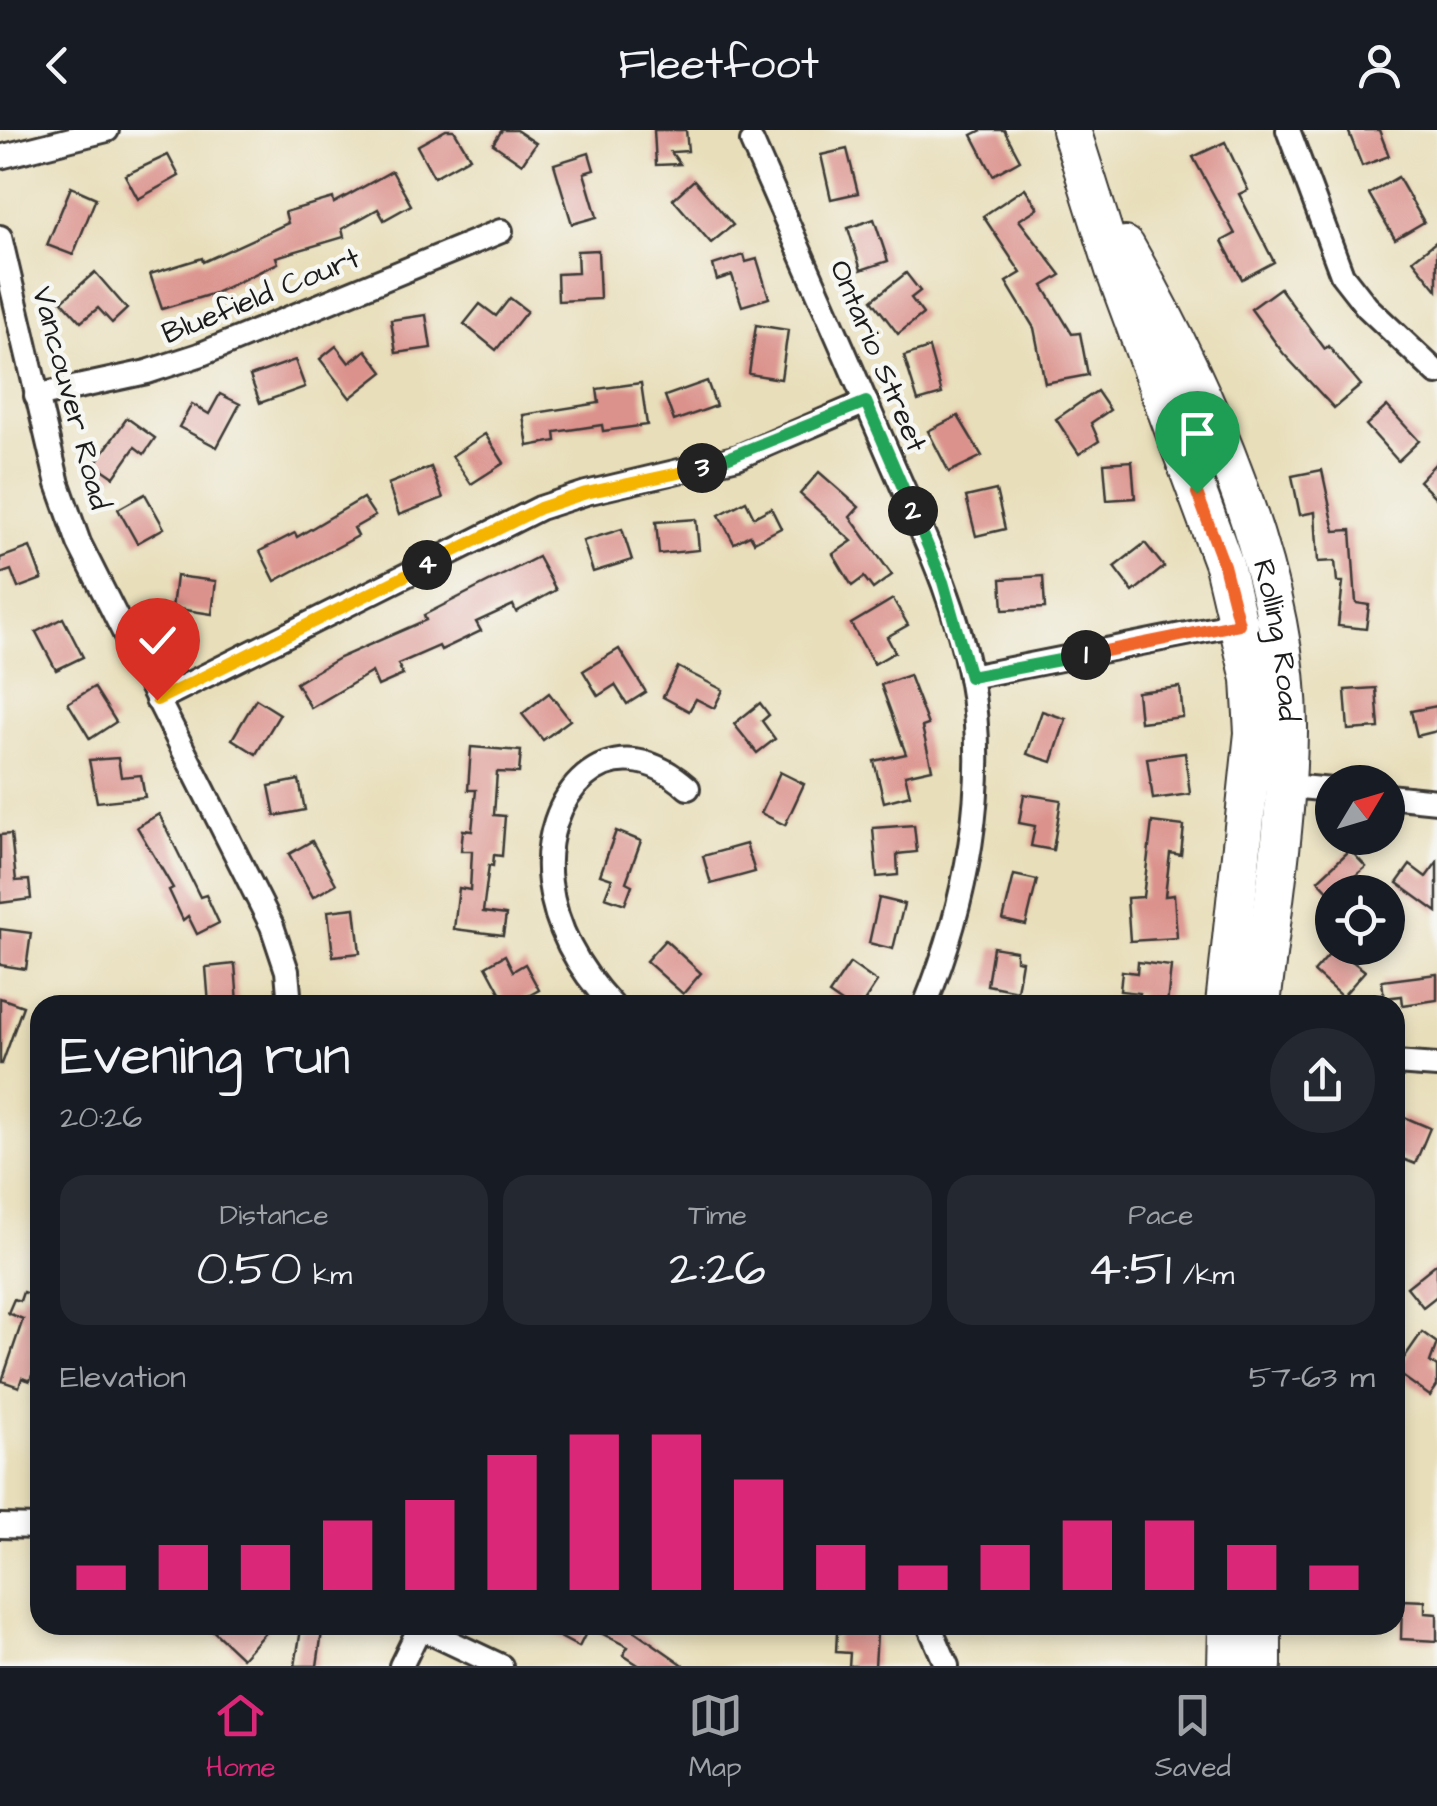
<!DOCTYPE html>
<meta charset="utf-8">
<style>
body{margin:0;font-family:"Architects Daughter",sans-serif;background:#242831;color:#f1f3f6;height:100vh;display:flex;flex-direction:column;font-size:38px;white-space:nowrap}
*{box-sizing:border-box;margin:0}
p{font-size:32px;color:#9ea1a6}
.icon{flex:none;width:55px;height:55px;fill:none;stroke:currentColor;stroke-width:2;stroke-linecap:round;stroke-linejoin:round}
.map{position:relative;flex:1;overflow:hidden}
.panel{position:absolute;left:30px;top:865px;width:1375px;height:640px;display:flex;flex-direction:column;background:#171b24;border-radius:30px;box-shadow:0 5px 15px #0003}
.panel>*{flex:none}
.needle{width:65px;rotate:52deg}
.fabs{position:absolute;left:1315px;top:635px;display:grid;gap:20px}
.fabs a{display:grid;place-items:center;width:90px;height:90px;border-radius:50%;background:#171b24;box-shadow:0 5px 15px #0003;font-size:50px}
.pin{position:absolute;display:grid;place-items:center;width:85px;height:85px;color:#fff;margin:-102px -42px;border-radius:50% 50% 50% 0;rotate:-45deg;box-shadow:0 0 10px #0007}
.pin .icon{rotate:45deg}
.km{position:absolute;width:50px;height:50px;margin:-25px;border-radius:50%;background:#222;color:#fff;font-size:28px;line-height:50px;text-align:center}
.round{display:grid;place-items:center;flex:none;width:105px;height:105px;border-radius:52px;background:#242831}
.head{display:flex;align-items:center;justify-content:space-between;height:170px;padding:0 30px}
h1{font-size:55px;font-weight:600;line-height:75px}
.figures{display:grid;grid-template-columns:repeat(3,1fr);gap:15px;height:170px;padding:10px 30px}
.figures div{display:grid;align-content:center;border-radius:25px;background:#242831;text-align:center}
.figures b{font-size:50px;font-weight:600}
.figures small{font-size:28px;font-weight:400}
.figures p{font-size:28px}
.chart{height:280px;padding:20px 30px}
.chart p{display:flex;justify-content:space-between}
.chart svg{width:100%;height:180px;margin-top:10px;stroke:#db2777;stroke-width:6}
header{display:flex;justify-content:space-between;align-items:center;height:130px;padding:0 30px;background:#171b24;font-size:45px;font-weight:600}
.menu{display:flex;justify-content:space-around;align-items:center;height:140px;border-top:2px solid #363941;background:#171b24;font-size:28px;color:#9ea1a6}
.menu a{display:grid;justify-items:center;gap:5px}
.menu .current{color:#db2777}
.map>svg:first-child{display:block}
.building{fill:#db928c}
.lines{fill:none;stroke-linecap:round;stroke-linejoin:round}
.street-casing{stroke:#3b3934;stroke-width:28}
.primary-casing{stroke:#3b3934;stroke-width:42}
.street{stroke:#fff;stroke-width:22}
.primary{stroke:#fff;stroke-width:38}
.split-1-casing{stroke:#fff;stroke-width:20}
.split-2-casing{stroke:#fff;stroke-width:20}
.split-3-casing{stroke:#fff;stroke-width:20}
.split-4-casing{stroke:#fff;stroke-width:20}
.split-5-casing{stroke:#fff;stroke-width:20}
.split-1{stroke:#f0652b;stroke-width:12}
.split-2{stroke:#22a559;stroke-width:12}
.split-3{stroke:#22a559;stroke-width:12}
.split-4{stroke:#f5b400;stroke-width:12}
.split-5{stroke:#f5b400;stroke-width:12}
.labels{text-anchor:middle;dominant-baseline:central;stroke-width:9;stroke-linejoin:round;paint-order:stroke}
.street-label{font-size:30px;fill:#1c1c1c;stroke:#f6f6f2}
</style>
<header><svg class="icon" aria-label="back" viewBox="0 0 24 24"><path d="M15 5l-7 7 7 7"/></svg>Fleetfoot<svg class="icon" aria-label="person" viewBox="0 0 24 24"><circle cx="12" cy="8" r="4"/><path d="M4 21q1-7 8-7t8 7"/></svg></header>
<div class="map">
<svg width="1437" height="1536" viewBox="0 0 1437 1536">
<rect width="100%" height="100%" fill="#f6f6f2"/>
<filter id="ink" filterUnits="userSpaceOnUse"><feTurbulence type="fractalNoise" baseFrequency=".01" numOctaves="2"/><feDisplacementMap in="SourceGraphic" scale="20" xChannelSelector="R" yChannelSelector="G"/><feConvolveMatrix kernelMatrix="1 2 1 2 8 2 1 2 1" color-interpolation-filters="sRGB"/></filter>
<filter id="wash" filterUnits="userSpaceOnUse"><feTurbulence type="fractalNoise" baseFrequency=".0048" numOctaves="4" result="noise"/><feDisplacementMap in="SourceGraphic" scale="40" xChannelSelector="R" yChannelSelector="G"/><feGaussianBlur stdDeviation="2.25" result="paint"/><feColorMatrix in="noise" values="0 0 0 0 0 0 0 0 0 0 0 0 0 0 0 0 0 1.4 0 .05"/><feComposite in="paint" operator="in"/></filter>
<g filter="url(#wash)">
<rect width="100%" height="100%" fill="#e8deba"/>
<g id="blocks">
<g class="building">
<path d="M446 0H454L470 27 434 47 417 16Z"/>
<path d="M502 0H516L536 13 522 34 493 14Z"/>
<path d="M654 0H686L688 21 671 22 680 34 656 35Z"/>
<path d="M982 0H1004L1020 30 993 45 972 5Z"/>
<path d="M1348 0H1379L1389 26 1362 36Z"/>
<path d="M1225 12 1248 60 1239 64 1274 132 1242 149 1222 111 1235 104 1193 27Z"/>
<path d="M847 19 858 63 831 69 821 25Z"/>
<path d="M589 23 594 40 584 43 597 87 572 94 554 34Z"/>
<path d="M168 25 179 46 138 69 125 45Z"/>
<path d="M392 41 411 75 384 90 378 79 342 99 344 107 276 127 278 133 215 163 162 179 150 144 202 128 203 132 288 93 285 82 333 68 334 73Z"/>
<path d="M1398 47 1424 92 1395 109 1369 64Z"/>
<path d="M694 50 733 95 711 113 673 69Z"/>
<path d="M71 57 96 68 73 125 47 115Z"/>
<path d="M1025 58 1038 78 1019 90 1061 145 1043 156 1072 204 1080 203 1088 245 1045 253 1034 198 1006 152 1021 143 983 86Z"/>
<path d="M874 89 888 131 861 140 848 98Z"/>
<path d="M1437 111V160L1413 130Z"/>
<path d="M598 120 600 169 558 171 557 144 578 143 577 121Z"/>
<path d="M744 125 746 132 757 129 769 168 742 176 732 145 717 150 713 135Z"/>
<path d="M95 142 127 179 112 193 98 178 81 192 62 171Z"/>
<path d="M906 143 920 161 911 168 923 184 898 204 872 170Z"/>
<path d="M1280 158 1325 219 1328 216 1361 255 1334 278 1283 223 1251 179Z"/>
<path d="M510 168 527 181 496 220 464 194 480 174 496 186Z"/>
<path d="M426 185 431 218 396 223 391 190Z"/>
<path d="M756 195 788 200 781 249 749 244Z"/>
<path d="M336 216 349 233 366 220 383 242 350 268 320 229Z"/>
<path d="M929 218 942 264 918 271 904 226Z"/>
<path d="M295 230 305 257 260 273 250 246Z"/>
<path d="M707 251 716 276 674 291 665 266Z"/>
<path d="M641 253 647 295 603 301 602 295 555 302 556 311 528 316 523 285 599 273 597 259Z"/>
<path d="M1097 261 1110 280 1091 293 1099 311 1079 324 1056 289Z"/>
<path d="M220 264 240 274 217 317 179 297 192 274 209 284Z"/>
<path d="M1387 276 1419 311 1398 331 1366 295Z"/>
<path d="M958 286 982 326 949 342 928 301Z"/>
<path d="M127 288 155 308 144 324 135 317 114 347 95 334Z"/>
<path d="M485 304 504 333 471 354 452 326Z"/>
<path d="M1132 331 1135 368 1107 370 1104 333Z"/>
<path d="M1437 332V369L1419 351Z"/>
<path d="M431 337 443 368 399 385 388 354Z"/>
<path d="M1322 340 1335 401 1351 400 1356 473 1369 475 1366 499 1338 496 1343 452H1337L1335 431 1318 432 1315 382 1300 385 1292 346Z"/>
<path d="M819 342 859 377 850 387 892 445 873 459 864 447 852 456 833 424 852 411 800 364Z"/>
<path d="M996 360 1005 399 976 406 966 367Z"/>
<path d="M145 364 164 398 137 413 118 379Z"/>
<path d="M363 368 375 386 354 398 358 406 275 451 260 421 295 403 297 407Z"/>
<path d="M746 371 754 387 771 378 781 398 754 412 750 405 734 413 719 385Z"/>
<path d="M696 389 699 420 659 424 656 392Z"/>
<path d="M622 399 632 430 593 442 583 411Z"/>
<path d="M1145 413 1164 437 1133 462 1114 437Z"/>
<path d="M30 417 42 449 18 458 11 440 0 444V428Z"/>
<path d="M538 427 556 460 516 482 513 475 476 492 481 501 441 520 439 516 398 534 403 545 378 556 372 542 311 578 296 553 339 528 426 490 424 485Z"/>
<path d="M176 446 216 451 212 484 172 478Z"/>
<path d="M1043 446 1045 478 1003 480 1001 449Z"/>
<path d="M893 469 908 495 887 507 895 522 874 534 851 494Z"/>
<path d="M63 488 83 527 56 540 36 502Z"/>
<path d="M619 519 646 562 627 574 615 555 598 566 583 541Z"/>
<path d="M678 537 723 560 714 578 696 569 689 581 663 567Z"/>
<path d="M909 545 928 595 922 597 932 639 905 645 910 665 884 672 874 631 906 624 881 555Z"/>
<path d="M94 557 116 592 90 609 68 573Z"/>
<path d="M1180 557 1183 587 1140 592 1137 562Z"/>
<path d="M1376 558 1379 598 1348 600 1345 560Z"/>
<path d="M549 563 570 590 543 610 522 584Z"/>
<path d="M256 569 280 584 256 624 232 609Z"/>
<path d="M760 573 769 585 762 591 775 609 757 623 734 594Z"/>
<path d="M1437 576V601L1417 606 1411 581Z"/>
<path d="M1042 581 1066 589 1052 632 1027 624Z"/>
<path d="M471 617 521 621 519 643 497 642 494 685 505 686 502 726 494 725 493 736 489 735 483 782 506 785 503 805 454 799 459 758 470 760 472 721H461L463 700 472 701 476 660H468Z"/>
<path d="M1185 623 1190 664 1153 669 1147 628Z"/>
<path d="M118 628 121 647 141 645 145 667 97 672 89 630Z"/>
<path d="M780 642 804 654 785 695 761 683Z"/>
<path d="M299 650 305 680 275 686 269 656Z"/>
<path d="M1024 664 1061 670 1053 720 1031 716 1035 696 1019 693Z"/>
<path d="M159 684 200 767 206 765 219 793 197 804 188 786 183 790 169 760 173 758 137 697Z"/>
<path d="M1152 692 1184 696 1181 725 1170 723 1165 766 1174 765 1177 808 1130 811 1127 768 1143 767Z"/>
<path d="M914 695 917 722 897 724 898 745 877 747 873 698Z"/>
<path d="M616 701 641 711 626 752 632 755 625 774 605 767 612 749 600 745Z"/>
<path d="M11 704 16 751 29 750 31 769 0 773V705Z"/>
<path d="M312 711 336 754 313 767 289 724Z"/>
<path d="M746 714 755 742 711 754 703 726Z"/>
<path d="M1350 720 1366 737 1332 765 1318 750Z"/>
<path d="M1437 732V782L1397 753 1410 735 1426 747Z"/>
<path d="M1014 745 1037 750 1026 795 1003 790Z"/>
<path d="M879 768 904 774 893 819 869 813Z"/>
<path d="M355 778 360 823 333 826 328 781Z"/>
<path d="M0 799 31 803 26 839 0 835Z"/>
<path d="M665 810 701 843 683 864 646 831Z"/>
<path d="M993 817 1016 821V830L1022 831 1017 861 987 855Z"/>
<path d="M1335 818 1365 841 1342 867 1314 842Z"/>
<path d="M505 825 513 841 525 834 539 860 512 875H507L486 836Z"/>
<path d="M1138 832 1171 836 1167 875H1138L1140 863 1120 861 1122 841 1137 843Z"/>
<path d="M850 833 877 852 862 875H845L829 864Z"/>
<path d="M235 834 238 873 209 875 206 837Z"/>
<path d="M1437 844V870L1403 875 1402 866 1384 868 1382 851Z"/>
<path d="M0 868 23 876 2 934H0Z"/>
<path d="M1402 986 1430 998 1415 1034 1395 1026V1005Z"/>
<path d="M1437 1133V1166L1423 1177 1407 1157Z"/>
<path d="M38 1149 40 1222 30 1251 22 1248 19 1257 2 1251 23 1189 8 1183 14 1169 20 1171 23 1162 32 1165Z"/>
<path d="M1422 1202 1437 1213 1430 1232 1437 1237V1256L1430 1266 1395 1241Z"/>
<path d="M1402 1470 1425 1471V1483L1437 1484V1511L1401 1509Z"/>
<path d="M207 1495H272L242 1528Z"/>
<path d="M537 1495H626L685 1536H640L623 1525 628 1517 589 1497 579 1517Z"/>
<path d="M301 1499 322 1502 317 1536H295Z"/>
<path d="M837 1502 877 1504 875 1536H849L850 1523 836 1522Z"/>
</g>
</g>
</g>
<g filter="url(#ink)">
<use href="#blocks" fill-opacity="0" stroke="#3b3934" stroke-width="2.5"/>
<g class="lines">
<g class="street-casing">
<g id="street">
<path d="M1288 0 1342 145 1367 177 1437 243"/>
<path d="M752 12C798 116 844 221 889 326 920 398 956 470 970 547 990 655 966 775 925 875"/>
<path d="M0 27 107 0"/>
<path d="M0 107 58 354 79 413 272 796 287 841 290 875"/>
<path d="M36 266 147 242 199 225 501 101"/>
<path d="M970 547 1247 492"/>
<path d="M157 570 540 378 586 363 738 327 866 272"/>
<path d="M1278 655 1332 660"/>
<path d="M1388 666 1437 671"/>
<path d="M612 875C580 841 556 801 550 753 539 666 609 587 688 658"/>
<path d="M1395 933 1437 936"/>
<path d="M0 1396 40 1397"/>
<path d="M414 1495 501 1536"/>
<path d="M929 1495 947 1536"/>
<path d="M401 1536 421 1495"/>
</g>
</g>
<g class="primary-casing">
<g id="primary">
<path d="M1071 0 1115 140 1224 435 1251 549 1254 603 1225 875"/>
<path id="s1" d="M1125 116C1202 251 1290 445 1288 602 1287 693 1271 785 1261 875"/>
<path d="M1227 1536 1228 1495"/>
<path d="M1262 1536V1495"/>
</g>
</g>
<use href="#street" class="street"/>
<use href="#primary" class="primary"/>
</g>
</g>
<g class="lines" filter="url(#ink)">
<g class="split-1-casing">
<path id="split-1" d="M1086 525 1239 494 1224 435 1197 363"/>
</g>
<g class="split-2-casing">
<path id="split-2" d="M913 381 943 452 970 547 1086 525"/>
</g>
<g class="split-3-casing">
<path id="split-3" d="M702 338 866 272 913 381"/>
</g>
<g class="split-4-casing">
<path id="split-4" d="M427 435 540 378 586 363 702 338"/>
</g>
<g class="split-5-casing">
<path id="split-5" d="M157 570 427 435"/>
</g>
<use href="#split-1" class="split-1"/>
<use href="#split-2" class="split-2"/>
<use href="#split-3" class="split-3"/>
<use href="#split-4" class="split-4"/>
<use href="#split-5" class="split-5"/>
</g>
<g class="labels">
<g class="street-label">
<text transform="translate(261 166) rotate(-22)">Bluefield Court</text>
<text transform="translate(878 226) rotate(67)">Ontario Street</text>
<text transform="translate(71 268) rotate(75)">Vancouver Road</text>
<text stroke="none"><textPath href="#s1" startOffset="425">Rolling Road</textPath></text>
</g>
</g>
</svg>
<div class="fabs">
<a><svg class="needle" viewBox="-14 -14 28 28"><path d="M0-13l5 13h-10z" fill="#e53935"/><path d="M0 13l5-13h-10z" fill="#9ea1a6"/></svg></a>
<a><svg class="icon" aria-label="locate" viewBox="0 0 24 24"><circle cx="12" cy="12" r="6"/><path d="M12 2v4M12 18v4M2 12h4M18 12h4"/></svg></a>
</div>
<div class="pin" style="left:1197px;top:363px;background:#1e9e55"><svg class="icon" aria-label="arrive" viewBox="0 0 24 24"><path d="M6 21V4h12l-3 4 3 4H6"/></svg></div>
<div class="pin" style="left:157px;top:570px;background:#d93025"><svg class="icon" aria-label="check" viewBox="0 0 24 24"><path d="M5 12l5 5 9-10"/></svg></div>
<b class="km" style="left:1086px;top:525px">1</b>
<b class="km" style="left:913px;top:381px">2</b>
<b class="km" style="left:702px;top:338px">3</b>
<b class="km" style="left:427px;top:435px">4</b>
<section class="panel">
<div class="head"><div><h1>Evening run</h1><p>20:26</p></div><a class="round"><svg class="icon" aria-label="share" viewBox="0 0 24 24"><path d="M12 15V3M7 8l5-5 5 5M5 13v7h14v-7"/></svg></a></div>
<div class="figures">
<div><p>Distance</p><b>0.50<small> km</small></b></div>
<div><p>Time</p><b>2:26</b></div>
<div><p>Pace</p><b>4:51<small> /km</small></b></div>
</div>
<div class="chart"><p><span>Elevation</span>57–63 m</p>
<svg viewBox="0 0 160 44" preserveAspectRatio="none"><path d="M5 44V38M15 44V33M25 44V33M35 44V27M45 44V22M55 44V11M65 44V6M75 44V6M85 44V17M95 44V33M105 44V38M115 44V33M125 44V27M135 44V27M145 44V33M155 44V38"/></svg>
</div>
</section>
</div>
<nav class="menu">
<a class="current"><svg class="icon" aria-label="home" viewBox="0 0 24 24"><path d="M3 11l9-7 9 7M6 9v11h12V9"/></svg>Home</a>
<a><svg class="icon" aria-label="map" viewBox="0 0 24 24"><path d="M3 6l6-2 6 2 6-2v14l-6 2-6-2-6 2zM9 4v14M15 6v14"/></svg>Map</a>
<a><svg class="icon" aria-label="saved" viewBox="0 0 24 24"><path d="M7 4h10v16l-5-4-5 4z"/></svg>Saved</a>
</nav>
